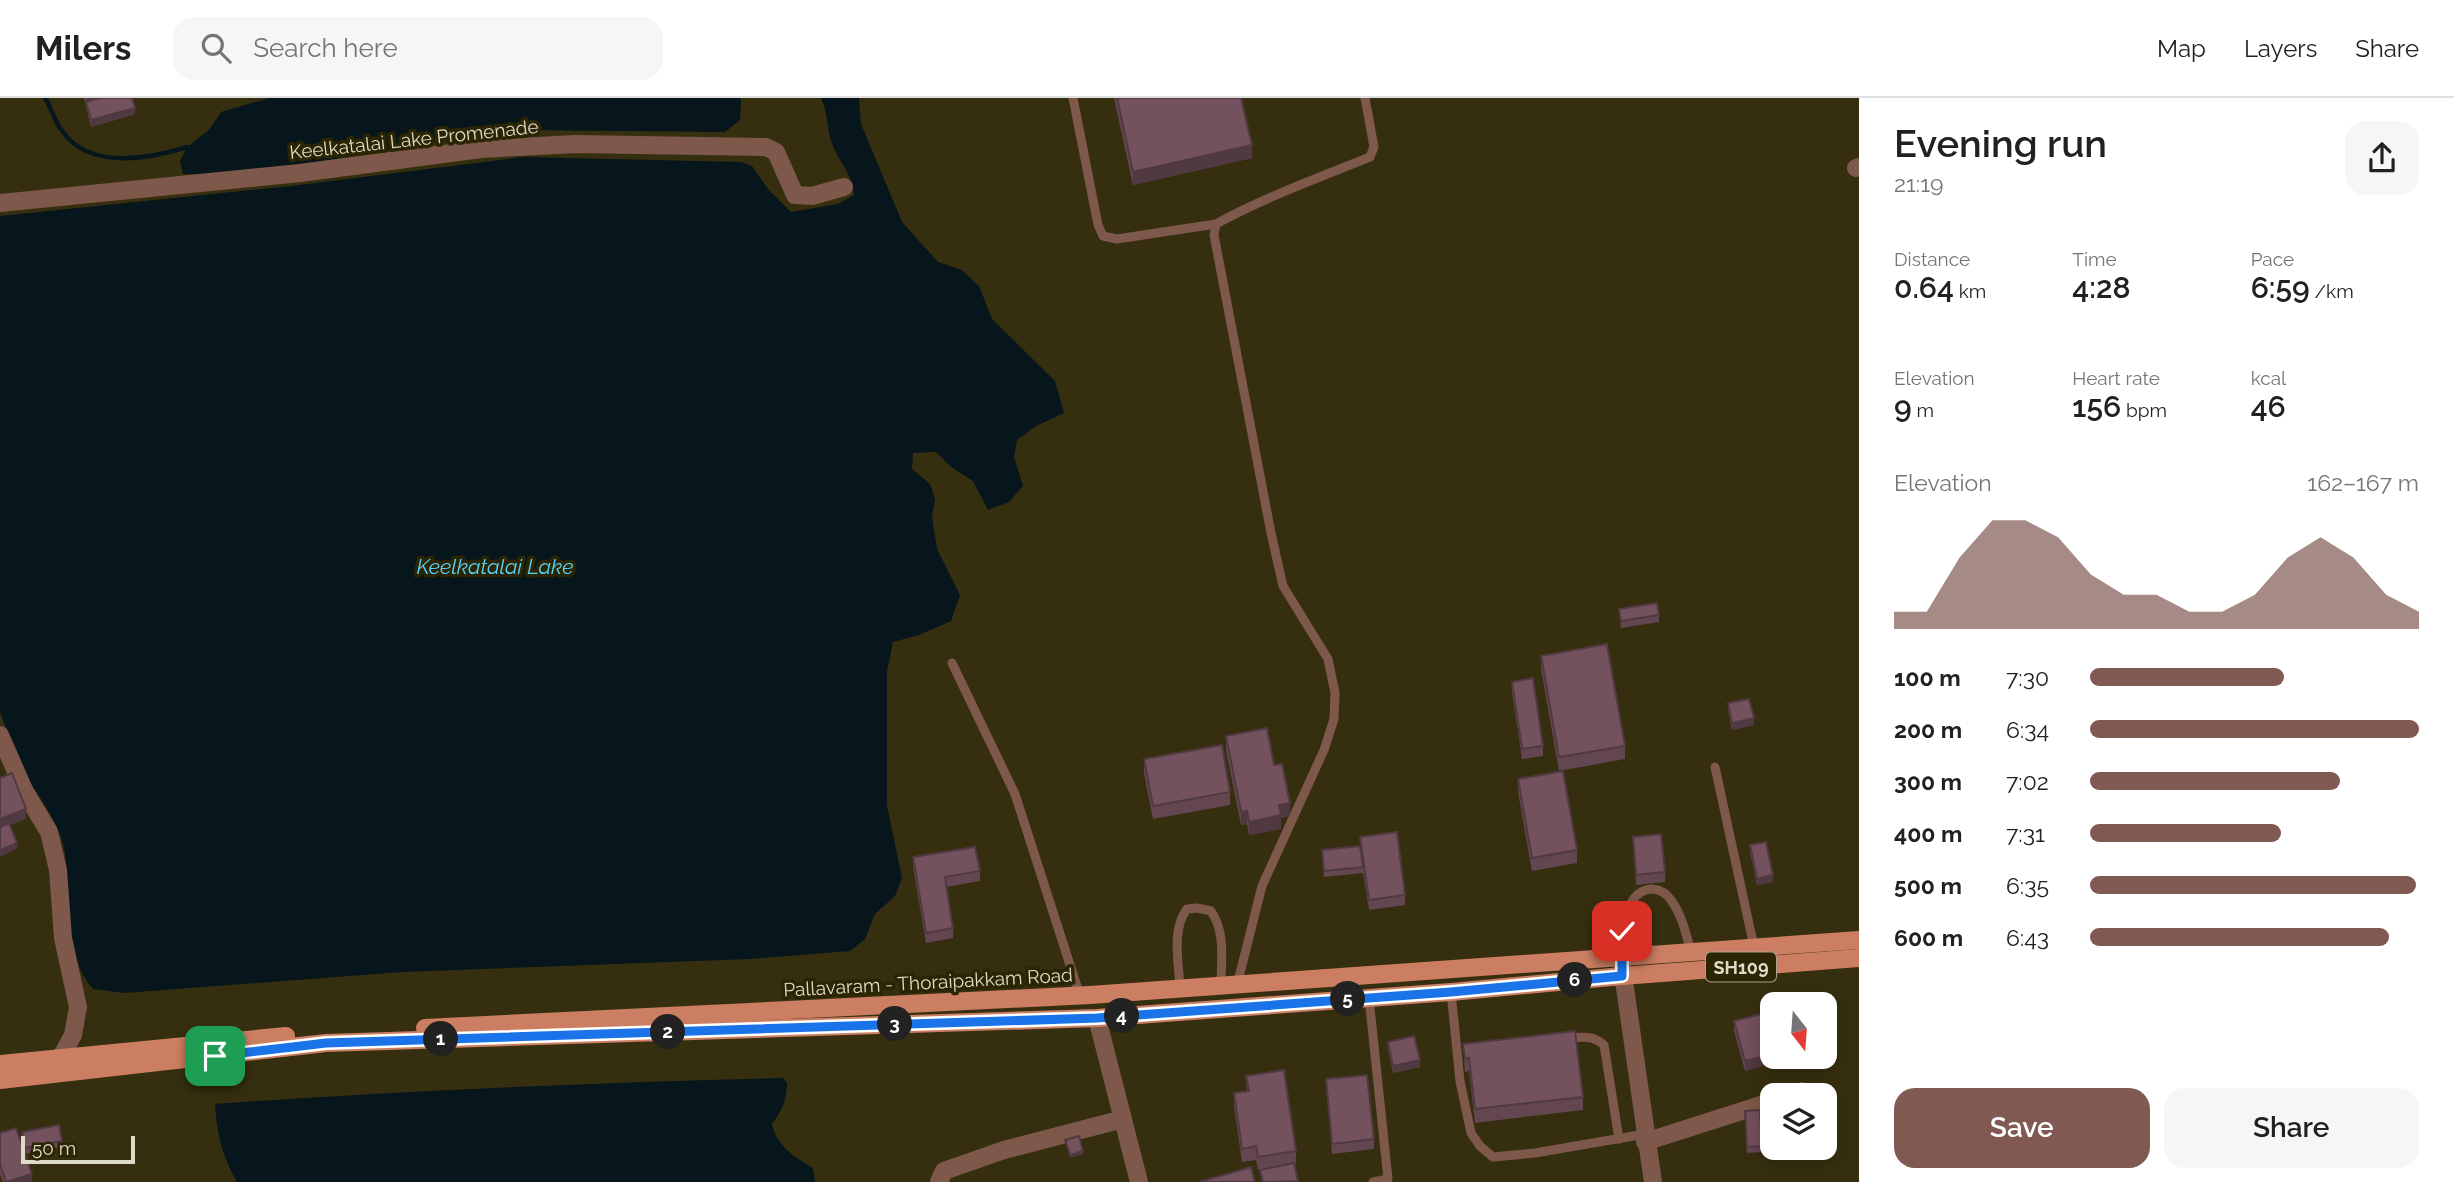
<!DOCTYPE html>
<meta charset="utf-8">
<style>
body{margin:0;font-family:Raleway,sans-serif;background:#f6f6f6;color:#202124;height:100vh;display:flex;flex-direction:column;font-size:26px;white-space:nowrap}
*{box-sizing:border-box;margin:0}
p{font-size:23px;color:#757577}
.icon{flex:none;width:38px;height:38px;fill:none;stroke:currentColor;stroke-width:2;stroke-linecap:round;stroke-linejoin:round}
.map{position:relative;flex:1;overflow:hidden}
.panel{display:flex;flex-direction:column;background:#fff;width:595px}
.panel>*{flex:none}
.needle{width:46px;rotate:163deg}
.tools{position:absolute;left:1760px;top:894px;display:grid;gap:14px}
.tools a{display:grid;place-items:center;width:77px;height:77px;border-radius:14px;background:#fff;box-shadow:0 4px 18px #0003;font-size:35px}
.scale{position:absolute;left:21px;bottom:18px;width:114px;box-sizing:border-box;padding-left:7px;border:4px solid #dedbc9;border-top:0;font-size:19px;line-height:24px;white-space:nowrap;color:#dedbc9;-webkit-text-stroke:5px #2b2504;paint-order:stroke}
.pin{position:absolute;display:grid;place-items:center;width:60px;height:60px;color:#fff;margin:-30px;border-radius:14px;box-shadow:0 4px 10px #0006}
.km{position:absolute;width:35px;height:35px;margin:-18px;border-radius:50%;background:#222;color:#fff;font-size:19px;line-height:35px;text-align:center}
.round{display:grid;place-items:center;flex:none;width:74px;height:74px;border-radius:21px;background:#f6f6f6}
.summary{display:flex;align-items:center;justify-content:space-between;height:119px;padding:0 35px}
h1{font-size:38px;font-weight:600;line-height:52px}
.figures{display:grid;grid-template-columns:repeat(3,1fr);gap:10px;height:119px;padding:7px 35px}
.figures div{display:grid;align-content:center}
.figures b{font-size:30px;font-weight:600}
.figures small{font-size:19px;font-weight:400}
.figures p{font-size:19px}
.chart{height:196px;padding:14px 35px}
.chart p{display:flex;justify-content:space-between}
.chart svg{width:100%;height:126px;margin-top:7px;fill:#7f5952;opacity:.7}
.button{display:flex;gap:14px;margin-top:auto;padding:14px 35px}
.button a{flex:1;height:80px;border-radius:21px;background:#7f5952;color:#fff;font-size:28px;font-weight:600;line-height:80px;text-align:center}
.button a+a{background:#f6f6f6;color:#202124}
ul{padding:0 35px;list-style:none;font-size:23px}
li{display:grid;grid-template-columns:112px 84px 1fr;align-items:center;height:52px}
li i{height:18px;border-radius:9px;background:#7f5952}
header{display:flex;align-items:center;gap:42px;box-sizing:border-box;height:98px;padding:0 35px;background:#fff;border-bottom:2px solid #e0e0e0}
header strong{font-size:33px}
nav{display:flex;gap:38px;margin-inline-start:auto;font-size:24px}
.search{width:490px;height:63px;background:#f6f6f6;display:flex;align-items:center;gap:18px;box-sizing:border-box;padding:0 24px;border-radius:21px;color:#757577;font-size:26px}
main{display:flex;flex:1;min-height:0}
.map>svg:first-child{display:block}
.water{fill:#06161c}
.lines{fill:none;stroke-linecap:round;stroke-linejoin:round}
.stream{stroke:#06161c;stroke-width:4.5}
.service{stroke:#7e584a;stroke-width:9}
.minor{stroke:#7e584a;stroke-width:18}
.tertiary{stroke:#7e584a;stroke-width:18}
.primary{stroke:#cc7e62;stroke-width:18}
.wall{fill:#634650}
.shaded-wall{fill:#503941}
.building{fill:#73515d;stroke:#503941;stroke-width:2}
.route-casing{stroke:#fff;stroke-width:14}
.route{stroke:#1a73e8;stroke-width:9}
.labels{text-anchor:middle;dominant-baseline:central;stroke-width:7;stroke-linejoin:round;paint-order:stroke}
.shield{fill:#2b2504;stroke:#a8a48e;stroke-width:2}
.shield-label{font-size:18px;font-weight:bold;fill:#dedbc9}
.street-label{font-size:19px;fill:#dedbc9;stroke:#2b2504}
.water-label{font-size:21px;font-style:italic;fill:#57d3fd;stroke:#2b2504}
</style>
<header>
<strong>Milers</strong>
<div class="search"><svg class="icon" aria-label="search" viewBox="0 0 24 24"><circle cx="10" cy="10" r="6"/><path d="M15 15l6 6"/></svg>Search here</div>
<nav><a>Map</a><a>Layers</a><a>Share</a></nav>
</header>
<main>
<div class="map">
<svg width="1859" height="1084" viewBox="0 0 1859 1084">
<rect width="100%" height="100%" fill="#362f0f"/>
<g class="water">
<path d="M269 0H741L740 22 725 34 519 32 433 44 312 65 223 77 183 76 180 63 187 49 209 32 221 14Z"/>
<path d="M821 0H859L861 26 902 124 938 164 962 172 979 188 992 221 1055 283 1064 315 1036 328 1017 342 1014 359 1023 388 1009 404 988 412 973 383 951 369 936 354 913 355 912 371 930 386 935 401 932 419 937 451 960 497 951 523 919 537 893 544 887 574V707L902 780 895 798 875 816 865 841 850 853 750 861 402 874 125 895 93 891C61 853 71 801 65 756 61 724 36 698 22 669 13 651 7 632 0 614V118L291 88 523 59 741 64 752 68 768 91 791 114 838 106 854 97C853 74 835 61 830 39 827 26 827 13 821 0Z"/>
<path d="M783 980 787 985C787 1002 782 1012 772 1026 776 1047 795 1060 813 1070L815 1084H237C222 1056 217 1038 215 1006 404 992 593 985 783 980Z"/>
</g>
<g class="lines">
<path class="stream" d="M45 0C52 11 55 25 63 34 90 72 149 61 187 49"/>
<g class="service">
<path d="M1073 0 1098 127 1103 138 1117 141 1216 126"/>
<path d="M952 565 1015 696 1080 898"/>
<path d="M1715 669 1754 849"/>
<path d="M1621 859C1622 838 1623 791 1653 791 1661 792 1667 796 1671 802 1682 817 1686 836 1691 854"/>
<path d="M1237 887 1262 788 1324 652 1334 621 1335 595 1328 561 1283 488 1271 435 1214 137 1216 126C1265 99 1318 80 1370 59L1374 49 1365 0"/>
<path d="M1180 891C1179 866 1171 831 1187 811L1197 810 1211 813C1226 835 1221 862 1221 888"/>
<path d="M1451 894 1460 983 1471 1035 1480 1048 1493 1059 1535 1055 1645 1036"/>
<path d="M1369 900 1388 1081 1373 1084"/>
<path d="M1567 940C1581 939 1593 937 1604 947L1619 1041"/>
</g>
<g class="minor">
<path d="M1856 70 1859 69"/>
<path d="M0 105 300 75 481 51 576 46 766 49 776 54 795 97 812 98 844 89"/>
<path d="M0 637 25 694 49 734 58 772 63 840 78 909 73 937 60 961"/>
<path d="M1790 998 1802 993"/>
<path d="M1645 1044 1773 1003"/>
<path d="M939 1084 944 1073 1004 1052 1123 1021"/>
</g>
<g class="tertiary">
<path d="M1621 862 1653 1084"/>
<path d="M1097 920 1139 1084"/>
</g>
<g class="primary">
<path d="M425 930 1090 897 1859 842"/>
<path d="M0 966 286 938"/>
<path d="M0 982 326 945 1097 920 1451 894 1622 878 1859 860"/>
</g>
</g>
<g class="wall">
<path d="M84 0H132L135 16 91 29Z"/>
<path d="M1114 0H1241L1252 60 1133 87Z"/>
<path d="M1619 511 1659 517V524L1621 530Z"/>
<path d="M1541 558 1625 648V661L1559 673 1541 571Z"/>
<path d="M1512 584 1543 648V658L1522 661 1512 594Z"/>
<path d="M1728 605 1754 627 1732 632 1728 612Z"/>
<path d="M1226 638 1274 667 1290 718 1281 720V731L1249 737 1247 726 1241 727 1226 652Z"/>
<path d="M1144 661 1230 694V707L1153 721 1144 675Z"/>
<path d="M1518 681 1577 752V765L1532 773 1518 694Z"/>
<path d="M1360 739 1405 797V807L1369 812 1363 774V775L1324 779 1322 752 1360 749Z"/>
<path d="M1633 739 1665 774V784L1636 787Z"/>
<path d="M1750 747 1773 784 1757 787 1750 754Z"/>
<path d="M913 759 980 773V783L946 789 953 830V840L926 845 913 769Z"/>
<path d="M1734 923 1773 959H1797L1745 973 1734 933Z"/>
<path d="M1388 944 1420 969 1393 975 1388 951Z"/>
<path d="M1463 946 1583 999V1012L1475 1025 1469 973 1465 974Z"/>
<path d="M1246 978 1296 1053V1066H1295L1298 1084H1262L1260 1072 1266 1071 1258 1072 1256 1062 1242 1064 1234 1008V995L1247 993Z"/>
<path d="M1326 981 1374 1041V1051L1332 1056Z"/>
<path d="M1745 1020 1762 1048V1054L1747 1055Z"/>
<path d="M22 1034 62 1043V1049L25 1056 22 1040Z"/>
<path d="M0 1035 32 1084H3L0 1076Z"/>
</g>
<g class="shaded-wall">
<path d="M88 0H112L86 4V7V1Z"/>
<path d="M135 10V16L91 29V22Z"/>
<path d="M1252 47V60L1133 87V74Z"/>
<path d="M1754 620V627L1732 632V625Z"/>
<path d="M1290 705V718L1281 720V731L1249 737V724L1279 707Z"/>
<path d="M26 711V721L0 731V721Z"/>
<path d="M1247 713V726L1241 727V714Z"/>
<path d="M17 745V751L0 759V752Z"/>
<path d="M1773 777V784L1757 787V781Z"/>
<path d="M1773 956V959H1797L1745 973V963Z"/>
<path d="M1420 962V969L1393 975V968Z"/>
<path d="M1083 1053V1056L1070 1060V1057Z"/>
<path d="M32 1076V1084H9Z"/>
</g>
<g class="building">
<path d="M99 0H132L135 10 91 22 86 4Z"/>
<path d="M1117 0H1241L1252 47 1133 74Z"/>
<path d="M1657 505 1659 517 1621 523 1619 511Z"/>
<path d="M1607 546 1625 648 1559 659 1541 558Z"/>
<path d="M1533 580 1543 648 1522 651 1512 584Z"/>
<path d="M1749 601 1754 620 1732 625 1728 605Z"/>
<path d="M1267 630 1274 667 1282 666 1290 705 1279 707 1281 717 1249 724 1247 713 1241 714 1226 638Z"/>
<path d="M1222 647 1230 694 1153 708 1144 661Z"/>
<path d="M1563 673 1577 752 1532 760 1518 681Z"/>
<path d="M12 675 26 711 0 721V680Z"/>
<path d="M9 725 17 745 0 752V729Z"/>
<path d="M1397 734 1405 797 1369 802 1360 739Z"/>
<path d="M1661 736 1665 774 1636 777 1633 739Z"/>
<path d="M1766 744 1773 777 1757 781 1750 747Z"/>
<path d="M1360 748 1363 769 1324 773 1322 752Z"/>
<path d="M975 749 980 773 945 779 953 830 926 835 913 759Z"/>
<path d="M1773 913V956L1745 963 1734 923Z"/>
<path d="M1575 933 1583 999 1475 1011 1469 960 1465 961 1463 946Z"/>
<path d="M1414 938 1420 962 1393 968 1388 944Z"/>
<path d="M1284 972 1296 1053 1258 1059 1256 1048 1242 1051 1234 995 1249 993 1246 978Z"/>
<path d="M1367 977 1374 1041 1332 1046 1326 981Z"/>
<path d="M1760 1012 1762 1048 1747 1049 1745 1013Z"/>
<path d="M59 1027 62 1043 25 1050 22 1034Z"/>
<path d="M16 1030 32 1076 6 1084 0 1066V1035Z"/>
<path d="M1079 1038 1083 1053 1070 1057 1065 1042Z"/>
<path d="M1294 1065 1298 1083 1263 1084 1260 1072Z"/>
<path d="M1251 1069 1255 1084H1199Z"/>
</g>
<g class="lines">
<g class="route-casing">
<path id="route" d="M215 958 326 945 1097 920 1451 894 1622 878V833"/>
</g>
<use href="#route" class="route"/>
</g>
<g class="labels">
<rect class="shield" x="1706" y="854.5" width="70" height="29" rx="5"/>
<g class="shield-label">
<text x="1741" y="869">SH109</text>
</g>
<g class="street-label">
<text transform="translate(414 41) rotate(-6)">Keelkatalai Lake Promenade</text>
<text transform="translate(928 884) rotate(-3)">Pallavaram - Thoraipakkam Road</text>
</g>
<g class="water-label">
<text x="495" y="468">Keelkatalai Lake</text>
</g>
</g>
</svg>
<div class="tools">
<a><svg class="needle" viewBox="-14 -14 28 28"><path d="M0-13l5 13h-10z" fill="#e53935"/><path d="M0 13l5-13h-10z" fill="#757577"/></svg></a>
<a><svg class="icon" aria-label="layers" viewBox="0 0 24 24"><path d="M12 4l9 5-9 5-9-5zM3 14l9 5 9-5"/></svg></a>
</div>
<div class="scale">50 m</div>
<div class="pin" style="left:215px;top:958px;background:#1e9e55"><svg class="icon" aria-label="arrive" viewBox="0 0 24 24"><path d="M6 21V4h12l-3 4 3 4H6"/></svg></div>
<div class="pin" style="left:1622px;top:833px;background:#d93025"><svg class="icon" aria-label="check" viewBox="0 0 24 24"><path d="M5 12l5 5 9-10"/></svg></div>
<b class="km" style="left:441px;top:941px">1</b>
<b class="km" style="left:668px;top:934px">2</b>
<b class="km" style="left:895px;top:926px">3</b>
<b class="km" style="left:1122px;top:918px">4</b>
<b class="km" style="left:1348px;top:901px">5</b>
<b class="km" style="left:1575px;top:882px">6</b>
</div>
<section class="panel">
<div class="summary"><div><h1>Evening run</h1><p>21:19</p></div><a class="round"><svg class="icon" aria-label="share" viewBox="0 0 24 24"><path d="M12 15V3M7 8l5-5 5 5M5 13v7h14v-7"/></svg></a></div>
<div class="figures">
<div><p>Distance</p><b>0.64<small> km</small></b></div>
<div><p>Time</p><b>4:28</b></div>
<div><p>Pace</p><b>6:59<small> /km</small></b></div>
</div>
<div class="figures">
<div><p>Elevation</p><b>9<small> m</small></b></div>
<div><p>Heart rate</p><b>156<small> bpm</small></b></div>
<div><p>kcal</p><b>46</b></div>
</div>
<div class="chart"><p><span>Elevation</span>162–167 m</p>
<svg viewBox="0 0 160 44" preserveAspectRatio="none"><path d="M0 44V38L10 38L20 19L30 6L40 6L50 12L60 25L70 32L80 32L90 38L100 38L110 32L120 19L130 12L140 19L150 32L160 38V44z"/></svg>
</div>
<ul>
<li><b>100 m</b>7:30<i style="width:59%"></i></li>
<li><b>200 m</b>6:34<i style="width:100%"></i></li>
<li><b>300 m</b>7:02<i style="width:76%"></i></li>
<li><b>400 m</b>7:31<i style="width:58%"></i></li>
<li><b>500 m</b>6:35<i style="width:99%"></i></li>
<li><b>600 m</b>6:43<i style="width:91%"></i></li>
</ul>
<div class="button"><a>Save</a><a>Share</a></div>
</section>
</main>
